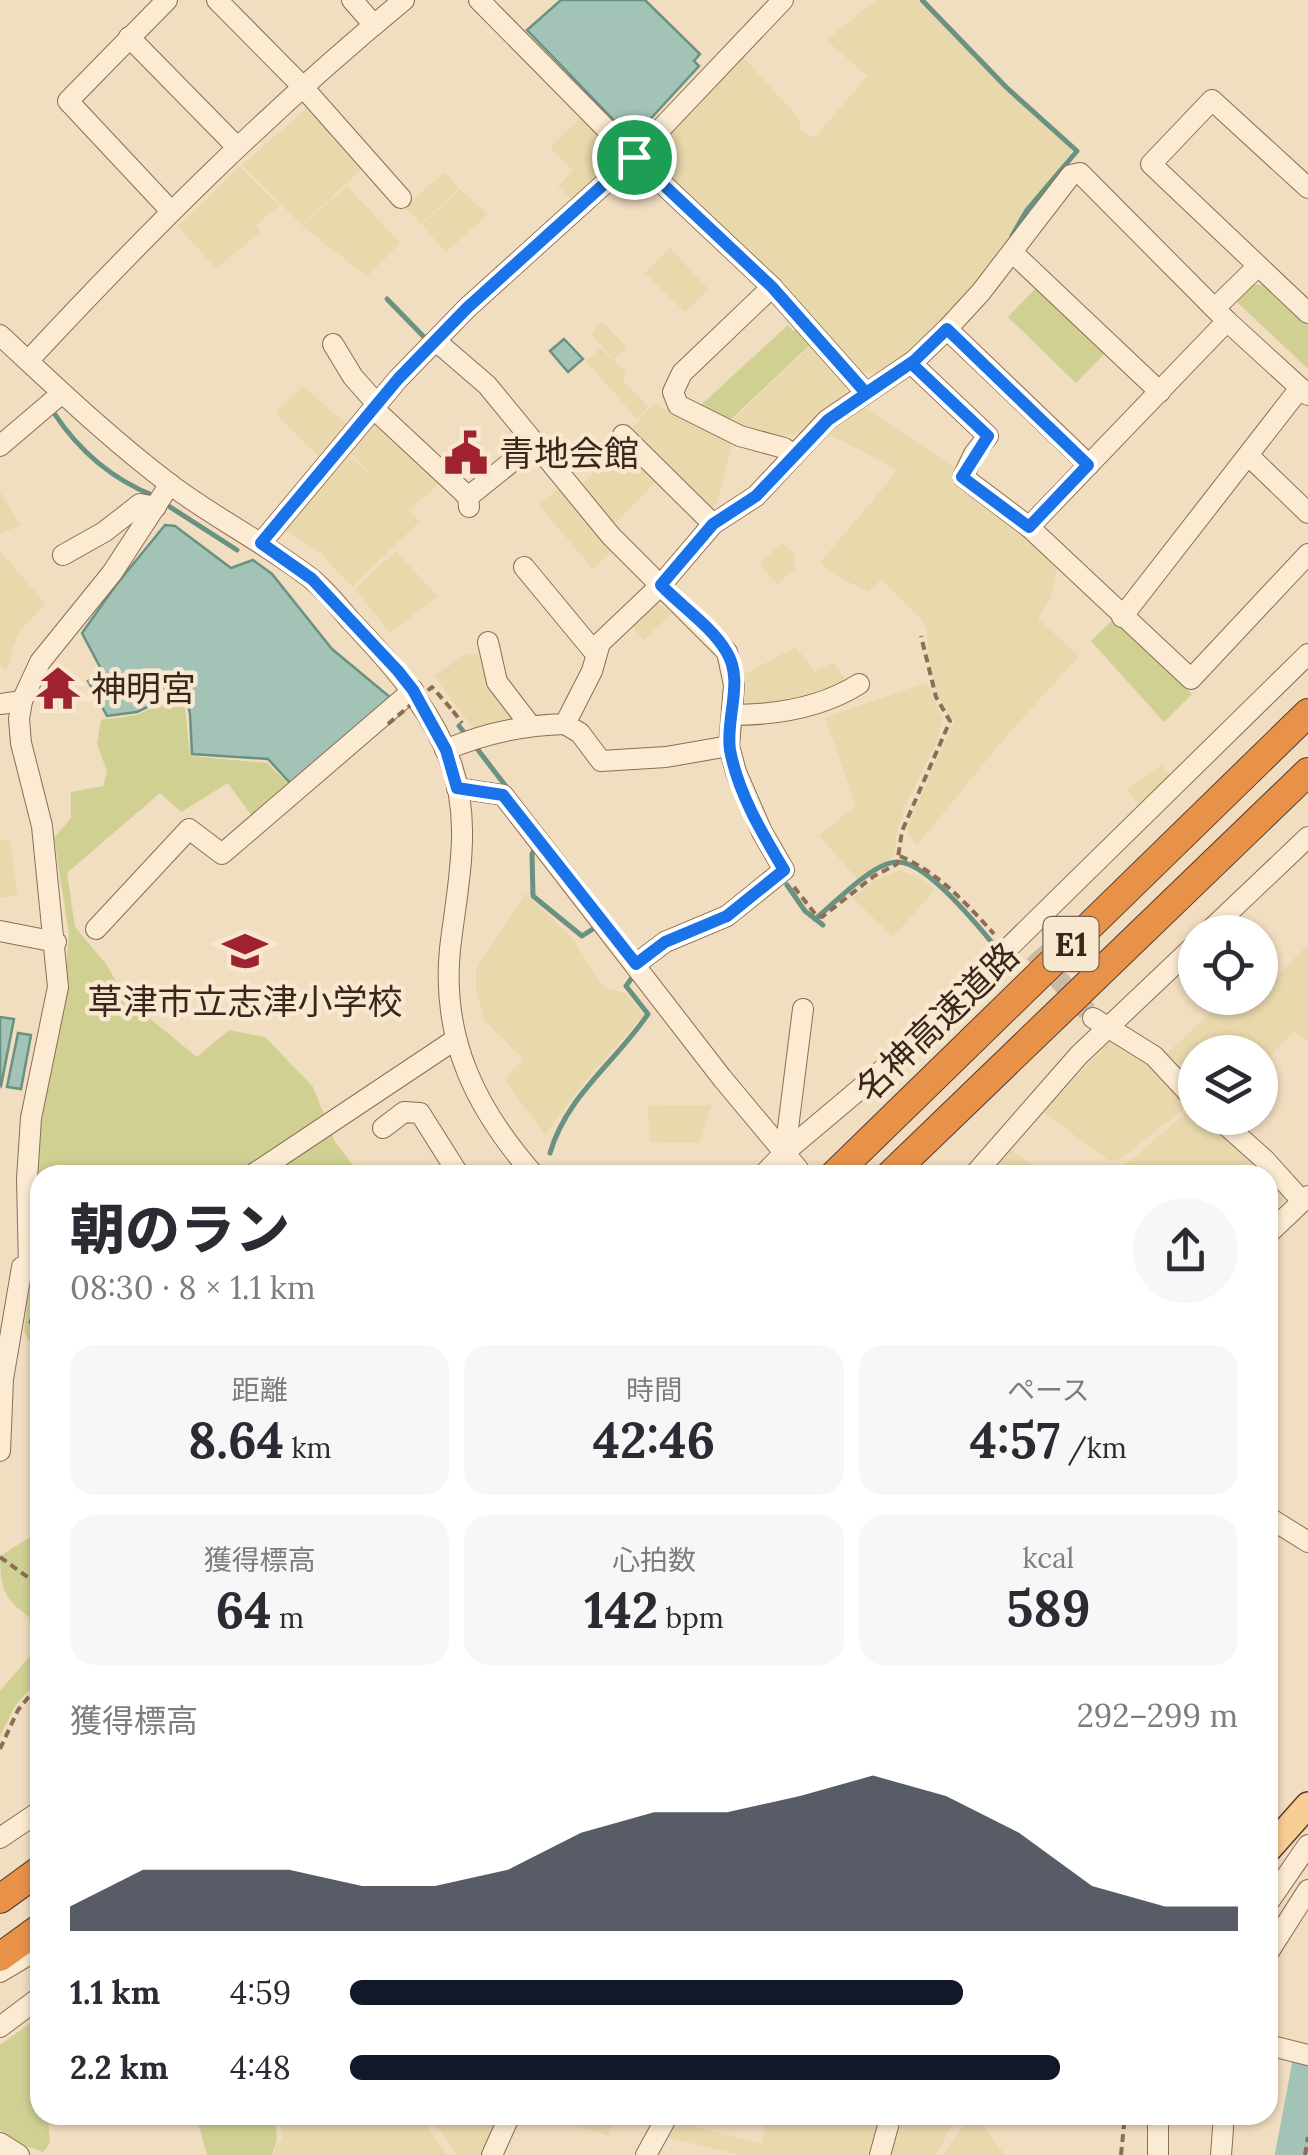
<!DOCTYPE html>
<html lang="ja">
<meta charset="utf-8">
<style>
body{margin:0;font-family:Lora,"Noto Sans JP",serif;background:#f7f7f7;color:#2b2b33;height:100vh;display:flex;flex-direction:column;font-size:38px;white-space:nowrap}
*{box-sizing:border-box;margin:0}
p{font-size:32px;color:#7c7c81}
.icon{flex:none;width:55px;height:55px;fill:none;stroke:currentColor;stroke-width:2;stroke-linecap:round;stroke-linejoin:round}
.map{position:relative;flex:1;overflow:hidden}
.panel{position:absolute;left:30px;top:1165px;width:1248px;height:960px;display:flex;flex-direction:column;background:#fff;border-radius:30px;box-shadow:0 2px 8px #0004}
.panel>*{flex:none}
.buttons{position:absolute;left:1178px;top:915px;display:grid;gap:20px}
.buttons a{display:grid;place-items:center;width:100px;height:100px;border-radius:50%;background:#fff;box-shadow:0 2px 8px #0004;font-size:50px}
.pin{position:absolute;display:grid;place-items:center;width:85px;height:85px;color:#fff;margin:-42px;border:5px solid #fff;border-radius:50%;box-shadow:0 2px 10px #0007}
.round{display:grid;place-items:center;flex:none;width:105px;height:105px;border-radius:52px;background:#f7f7f7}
.overview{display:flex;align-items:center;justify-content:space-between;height:170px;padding:0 40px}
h1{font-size:55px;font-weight:800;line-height:75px}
.stats{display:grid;grid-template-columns:repeat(3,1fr);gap:15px;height:170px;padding:10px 40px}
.stats div{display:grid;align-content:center;border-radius:25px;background:#f7f7f7;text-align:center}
.stats b{font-size:50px;font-weight:800}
.stats small{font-size:28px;font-weight:400}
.stats p{font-size:28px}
.chart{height:280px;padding:20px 40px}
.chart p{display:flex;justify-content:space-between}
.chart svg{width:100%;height:180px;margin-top:10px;fill:#111827;opacity:.7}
ul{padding:0 40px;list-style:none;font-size:32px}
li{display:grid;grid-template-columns:160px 120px 1fr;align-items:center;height:75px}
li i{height:25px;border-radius:12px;background:#111827}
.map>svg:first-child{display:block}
.farmland{fill:#e8d8ac}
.green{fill:#d0d093}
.water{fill:#a3c3b6;stroke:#699283;stroke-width:2.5}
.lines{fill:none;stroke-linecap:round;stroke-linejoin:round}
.stream{stroke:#699283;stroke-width:5}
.river{stroke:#a3c3b6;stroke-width:32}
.minor-tunnel{stroke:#ccb99f;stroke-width:20;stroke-dasharray:20 10;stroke-linecap:butt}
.minor-casing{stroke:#8c6d56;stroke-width:22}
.major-casing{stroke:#593c2b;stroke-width:28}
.highway-casing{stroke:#593c2b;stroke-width:30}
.path{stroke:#8c6d56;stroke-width:4;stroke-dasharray:8 5;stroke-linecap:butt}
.minor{stroke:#fbebd3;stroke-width:20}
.major{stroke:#f8ce94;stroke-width:25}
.highway{stroke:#e89149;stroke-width:28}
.path-bridge{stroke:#8c6d56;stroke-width:4;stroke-dasharray:8 5;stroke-linecap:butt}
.route-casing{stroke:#fff;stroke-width:20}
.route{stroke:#1a73e8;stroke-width:12}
.labels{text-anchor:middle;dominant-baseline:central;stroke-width:9;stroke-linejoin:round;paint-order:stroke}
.shield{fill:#f8e8d0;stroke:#736152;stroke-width:2.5}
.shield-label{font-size:32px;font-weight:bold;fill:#3a271c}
.poi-label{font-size:35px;fill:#3a271c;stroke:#f8e8d0;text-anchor:start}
.street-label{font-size:35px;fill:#3a271c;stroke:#f8e8d0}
</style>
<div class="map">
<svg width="1308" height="2155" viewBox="0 0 1308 2155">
<rect width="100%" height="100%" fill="#f1ddc0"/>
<g class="farmland">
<path d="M876 0H917L975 55 1003 87 1073 149 1007 242 938 327 908 354 877 374 860 372 778 280 647 154 741 55 798 117 801 130 814 138 868 76 826 40Z"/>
<path d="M310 105 363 167 302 225 242 165Z"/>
<path d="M581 117 623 159 576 204 558 186 573 171 550 147Z"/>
<path d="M240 167 279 205 256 226 261 231 216 269 178 226Z"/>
<path d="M445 172 458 188 421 224 405 207Z"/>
<path d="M347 186 400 243 367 276 302 226Z"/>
<path d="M460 189 488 214 446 252 422 225Z"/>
<path d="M670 248 708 289 685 312 645 273Z"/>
<path d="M602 322 626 346 615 360 591 334Z"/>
<path d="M812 345 847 385 846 397 801 433 781 437 730 422Z"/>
<path d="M600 348 626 372 623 381 648 407 637 419 586 361Z"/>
<path d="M303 386 350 427 321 459 276 413Z"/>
<path d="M654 404 732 443 717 504 708 512 629 431Z"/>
<path d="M860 405 961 472 955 485 1043 551 1057 570 1051 597 1038 619 1079 656 1008 734 917 845 908 835 907 828 954 721 943 706 934 685 928 663 927 631 921 619 881 580 868 591 842 579 820 563 898 470 823 431Z"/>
<path d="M373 417 443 479 410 510 401 503 420 521 352 587 321 553 280 528 343 450 375 480 347 448Z"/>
<path d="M622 442 660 478 610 527 580 486Z"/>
<path d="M561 488 614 549 593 569 538 504Z"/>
<path d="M0 492 21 525 0 533Z"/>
<path d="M782 542 794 553 795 569 777 584 759 565Z"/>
<path d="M0 551 45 603 20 631 12 649 9 666 5 670 0 663Z"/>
<path d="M396 551 437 596 390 633 355 589Z"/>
<path d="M656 602 672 613 644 640 631 625Z"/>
<path d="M796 647 815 672 833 662 849 685 829 698 738 707 739 677Z"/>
<path d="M468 653 485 657 514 721 475 731 434 676Z"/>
<path d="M927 682 943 719 935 746 908 799 898 828 894 856 857 879 819 835 856 806 825 718Z"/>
<path d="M1161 765 1171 776 1140 806 1126 789Z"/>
<path d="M0 840H10L18 895 0 898Z"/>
<path d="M900 870 920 878 935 890 893 937 853 898 875 880Z"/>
<path d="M525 893 573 939 604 988 626 993 643 1015 577 1091 545 1135 504 1079 524 1059 484 1020 476 989V970Z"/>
<path d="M1308 945V1041L1294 1032 1260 1066V1052H1195V1091L1162 1058 1227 998H1260V993Z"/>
<path d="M1114 1037 1151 1063 1190 1104 1120 1159 1110 1161 1043 1112Z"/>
<path d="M711 1105 699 1143 650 1142 648 1106Z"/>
<path d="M1189 1110 1233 1141 1255 1160 1289 1198 1268 1215V1175H1105L1133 1159Z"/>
<path d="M1011 1149 1046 1175H990Z"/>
<path d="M278 2115H419L447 2155H275L274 2148 282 2139Z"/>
<path d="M429 2115H503L482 2155H458Z"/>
<path d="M543 2115H615L608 2136Z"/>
<path d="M768 2115H881L868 2155H740L667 2137 675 2121 761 2144Z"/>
<path d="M896 2115H957L936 2155H885Z"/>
<path d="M977 2118 1005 2155H944L965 2123Z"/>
</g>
<g class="green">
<path d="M1252 285H1264L1308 325V369L1236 301Z"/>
<path d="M1037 287 1106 352 1076 383 1008 317Z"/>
<path d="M788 325 793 331 797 328 811 344 729 421 700 406Z"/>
<path d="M1115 618 1192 694 1164 722 1091 641Z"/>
<path d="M176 696 184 697 190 756 267 763 288 783 252 816 228 783 181 812 160 793 67 873 75 927 106 964 127 1000 197 1057 229 1030 265 1037 313 1087 335 1142 361 1175H40V1342L29 1341 24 1331 37 1229 39 1145 46 1083 61 1023 69 934 54 838 71 818V792L103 786 107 771 97 744 101 720 137 715Z"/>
<path d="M40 1531V1626C9 1601 0 1598 0 1556Z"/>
<path d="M40 1644V1678L15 1706 0 1736V1691Z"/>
<path d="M40 2016V2115H48L50 2143 43 2152 20 2144 0 2130V2045Z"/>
<path d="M196 2115H270L275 2118 277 2139 272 2155H207Z"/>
</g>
<g class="water">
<path d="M561 0H645L700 54 694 61 699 66 632 139 527 30Z"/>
<path d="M564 339 583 359 568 372 550 351Z"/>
<path d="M165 525 175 526 231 568 253 560 272 574 332 649 391 698 291 784 268 759 192 754 190 714 186 696 175 694 137 712 107 716 88 681 101 669 82 633 116 585Z"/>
<path d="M0 1017 14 1019 1 1086 0 1085Z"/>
<path d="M18 1033 31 1035 21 1089 7 1087Z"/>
</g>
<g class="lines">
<g class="stream">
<path d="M922 0 1006 87 1077 151 1027 210 1012 236"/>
<path d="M387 299 427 340"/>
<path d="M54 413C79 451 112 479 154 496"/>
<path d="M167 505 237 550"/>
<path d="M459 726 468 737"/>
<path d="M475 746 508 789"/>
<path d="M537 845 532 854 533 896 582 936 596 927"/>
<path d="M787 885 805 911 823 925"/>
<path d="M815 919C834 904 873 862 897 862 925 860 977 925 995 946"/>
<path d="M550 1153C567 1095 615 1063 648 1014L626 986 634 975"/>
</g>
<path class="river" d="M1291 2155 1308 2065"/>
<path class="minor-tunnel" d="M1034 952 1093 1018"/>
<g class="minor-casing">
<g id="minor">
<path d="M167 0 68 101 170 210"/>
<path d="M217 0 302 86 401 198"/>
<path d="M352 0 374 25"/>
<path d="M479 0 634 157 772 287 866 393"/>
<path d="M129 37 236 146"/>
<path d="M1308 188 1212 100 1151 164 1308 313"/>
<path d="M1012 252 1160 392"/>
<path d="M772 287 682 373 673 392 678 405 740 436 784 448 793 454"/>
<path d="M1215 308 1258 266"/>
<path d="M947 329 1089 465"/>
<path d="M0 335C56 387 110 439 171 485 215 518 265 543 309 577 325 589 338 606 351 621 388 660 422 698 445 748 475 815 458 880 450 949 441 1039 476 1109 534 1175"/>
<path d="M437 342 487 385 611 536 727 652 734 685 729 746 736 772 762 832 784 870 727 916 665 942 636 964"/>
<path d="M333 344 353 377 377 404"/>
<path d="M28 361C147 233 269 111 404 0"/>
<path d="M911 363 988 436 974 454 963 477 1029 527 1191 679 1308 554"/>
<path d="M373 408 461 490 468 497 469 507"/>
<path d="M623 435 713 524"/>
<path d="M0 446 61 394"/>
<path d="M1249 456 1308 513"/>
<path d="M468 497 535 443"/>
<path d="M1029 527 1227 321"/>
<path d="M261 543 398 379 467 308 634 157 783 0"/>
<path d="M63 555 104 532 140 504 156 507"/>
<path d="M524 567 596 654"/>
<path d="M1122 617 1300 388"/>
<path d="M488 642 497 682 530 725"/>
<path d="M0 704 22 701"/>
<path d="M732 715C776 715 821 708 859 684"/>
<path d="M565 724 580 733 601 761 666 757 729 746"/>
<path d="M445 750C485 733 522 725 565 724L592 671 600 643 661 585 713 524 756 496 827 420 915 360 947 329 981 292 1071 175 1080 173 1227 321 1308 395"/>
<path d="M457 788 503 795 722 1078 798 1169"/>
<path d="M96 929 189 829 222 854 413 690"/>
<path d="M0 931 56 942"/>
<path d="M1208 932 1308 837"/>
<path d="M1093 1018 1154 1056 1195 1100"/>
<path d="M1218 1118 1265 1160 1302 1201"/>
<path d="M383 1128 404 1112 420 1113 459 1175"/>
<path d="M785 1152 803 1009"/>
<path d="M252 1175 456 1039"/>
<path d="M763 1175 785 1152 893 1061 1308 654"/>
<path d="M974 1175 1079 1055 1195 945"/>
<path d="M1268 1234 1308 1196"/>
<path d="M29 1267 27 1179 31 1118 58 987 42 826 21 743 19 719 22 701 40 662 112 573 170 484"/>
<path d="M0 1451 3 1379 22 1267"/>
<path d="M1268 1517 1308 1542"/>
<path d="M0 1838 40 1811"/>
<path d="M1268 1903 1308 1845"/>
<path d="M1268 1953 1308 1890"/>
<path d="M0 1972 40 1948"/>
<path d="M0 2027 40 1997"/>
<path d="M1268 2045 1308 2055"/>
<path d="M0 2143 19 2155"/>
<path d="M492 2155 510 2115"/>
<path d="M646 2155 668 2115"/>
<path d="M880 2155 891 2115"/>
<path d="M1158 2155V2115"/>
<path d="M1221 2155 1224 2115"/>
</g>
</g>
<g class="major-casing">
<path id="major" d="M1268 1850 1308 1805"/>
</g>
<g class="highway-casing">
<g id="highway">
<path d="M834 1175 1308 713"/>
<path d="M890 1175 1308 772"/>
<path d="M0 1899 40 1870"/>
<path d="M0 1957 40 1928"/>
</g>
</g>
<g class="path">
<path d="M453 711 462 723"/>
<path d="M900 856C939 873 967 904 994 934"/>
<path d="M794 887 816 915 822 917 874 876 897 864 902 831 950 721 936 697 921 636"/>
<path d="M29 1321 40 1324"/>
<path d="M0 1557 40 1586"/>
<path d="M0 1749 18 1710 40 1683"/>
<path d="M1121 2155 1125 2115"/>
<path d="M1305 2155 1308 2137"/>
</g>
<use href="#minor" class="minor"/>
<use href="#major" class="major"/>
<use href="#highway" class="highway"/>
<path class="path-bridge" d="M388 724 432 687 453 711"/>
</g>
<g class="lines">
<g class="route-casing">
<path id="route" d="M634 157 467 308 398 379 261 543 312 579 398 671 413 690 446 750 457 788 503 795 636 964 665 942 727 916 784 870C762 833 738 793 730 750 725 718 745 681 726 651 711 626 681 606 661 585L713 524 756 496 828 420 911 363 988 436 962 477 1029 527 1088 465 947 329 915 360 911 363 866 393 772 287 634 157"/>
</g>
<use href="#route" class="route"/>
</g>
<defs>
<g id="civic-bare" transform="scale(3.45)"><path d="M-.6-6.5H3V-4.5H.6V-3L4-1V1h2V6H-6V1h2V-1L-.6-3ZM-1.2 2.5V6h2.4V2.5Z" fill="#a0212f" stroke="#f8e8d0" stroke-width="2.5" paint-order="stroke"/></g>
<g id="temple-bare" transform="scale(3.45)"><path d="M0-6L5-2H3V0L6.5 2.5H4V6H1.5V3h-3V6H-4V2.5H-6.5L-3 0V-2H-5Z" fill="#a0212f" stroke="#f8e8d0" stroke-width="2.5" paint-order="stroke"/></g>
<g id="school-bare" transform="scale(3.45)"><path d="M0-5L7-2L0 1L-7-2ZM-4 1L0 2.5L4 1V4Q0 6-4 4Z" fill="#a0212f" stroke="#f8e8d0" stroke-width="2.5" paint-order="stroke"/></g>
</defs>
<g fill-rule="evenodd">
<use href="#civic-bare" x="466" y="453"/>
<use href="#temple-bare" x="58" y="688"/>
<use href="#school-bare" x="245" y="951"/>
</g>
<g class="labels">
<rect class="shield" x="1043.5" y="917" width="55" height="54" rx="8"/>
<g class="shield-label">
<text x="1071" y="944">E1</text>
</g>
<g class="poi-label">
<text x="499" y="453">青地会館</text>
<text x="91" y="688">神明宮</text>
<text x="245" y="1001" text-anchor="middle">草津市立志津小学校</text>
</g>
<g class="street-label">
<text transform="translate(937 1022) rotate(-44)">名神高速道路</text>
</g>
</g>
</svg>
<div class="buttons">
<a><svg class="icon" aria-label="locate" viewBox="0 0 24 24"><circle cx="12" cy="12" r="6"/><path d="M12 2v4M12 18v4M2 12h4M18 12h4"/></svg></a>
<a><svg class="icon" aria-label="layers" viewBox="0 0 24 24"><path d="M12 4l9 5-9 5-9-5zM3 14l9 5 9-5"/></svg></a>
</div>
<div class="pin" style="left:634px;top:157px;background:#1e9e55"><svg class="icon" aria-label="arrive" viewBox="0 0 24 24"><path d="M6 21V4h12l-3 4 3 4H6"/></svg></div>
<section class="panel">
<div class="overview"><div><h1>朝のラン</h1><p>08:30 · 8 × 1.1 km</p></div><a class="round"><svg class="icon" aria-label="share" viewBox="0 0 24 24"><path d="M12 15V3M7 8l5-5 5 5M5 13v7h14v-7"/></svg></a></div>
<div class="stats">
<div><p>距離</p><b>8.64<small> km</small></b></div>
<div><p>時間</p><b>42:46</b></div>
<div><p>ペース</p><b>4:57<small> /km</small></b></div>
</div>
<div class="stats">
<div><p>獲得標高</p><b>64<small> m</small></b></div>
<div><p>心拍数</p><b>142<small> bpm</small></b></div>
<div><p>kcal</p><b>589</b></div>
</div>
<div class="chart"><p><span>獲得標高</span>292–299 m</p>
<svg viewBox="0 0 160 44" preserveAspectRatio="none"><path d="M0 44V38L10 29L20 29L30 29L40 33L50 33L60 29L70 20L80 15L90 15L100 11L110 6L120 11L130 20L140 33L150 38L160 38V44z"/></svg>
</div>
<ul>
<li><b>1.1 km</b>4:59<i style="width:69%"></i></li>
<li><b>2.2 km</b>4:48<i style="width:80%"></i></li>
</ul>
</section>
</div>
